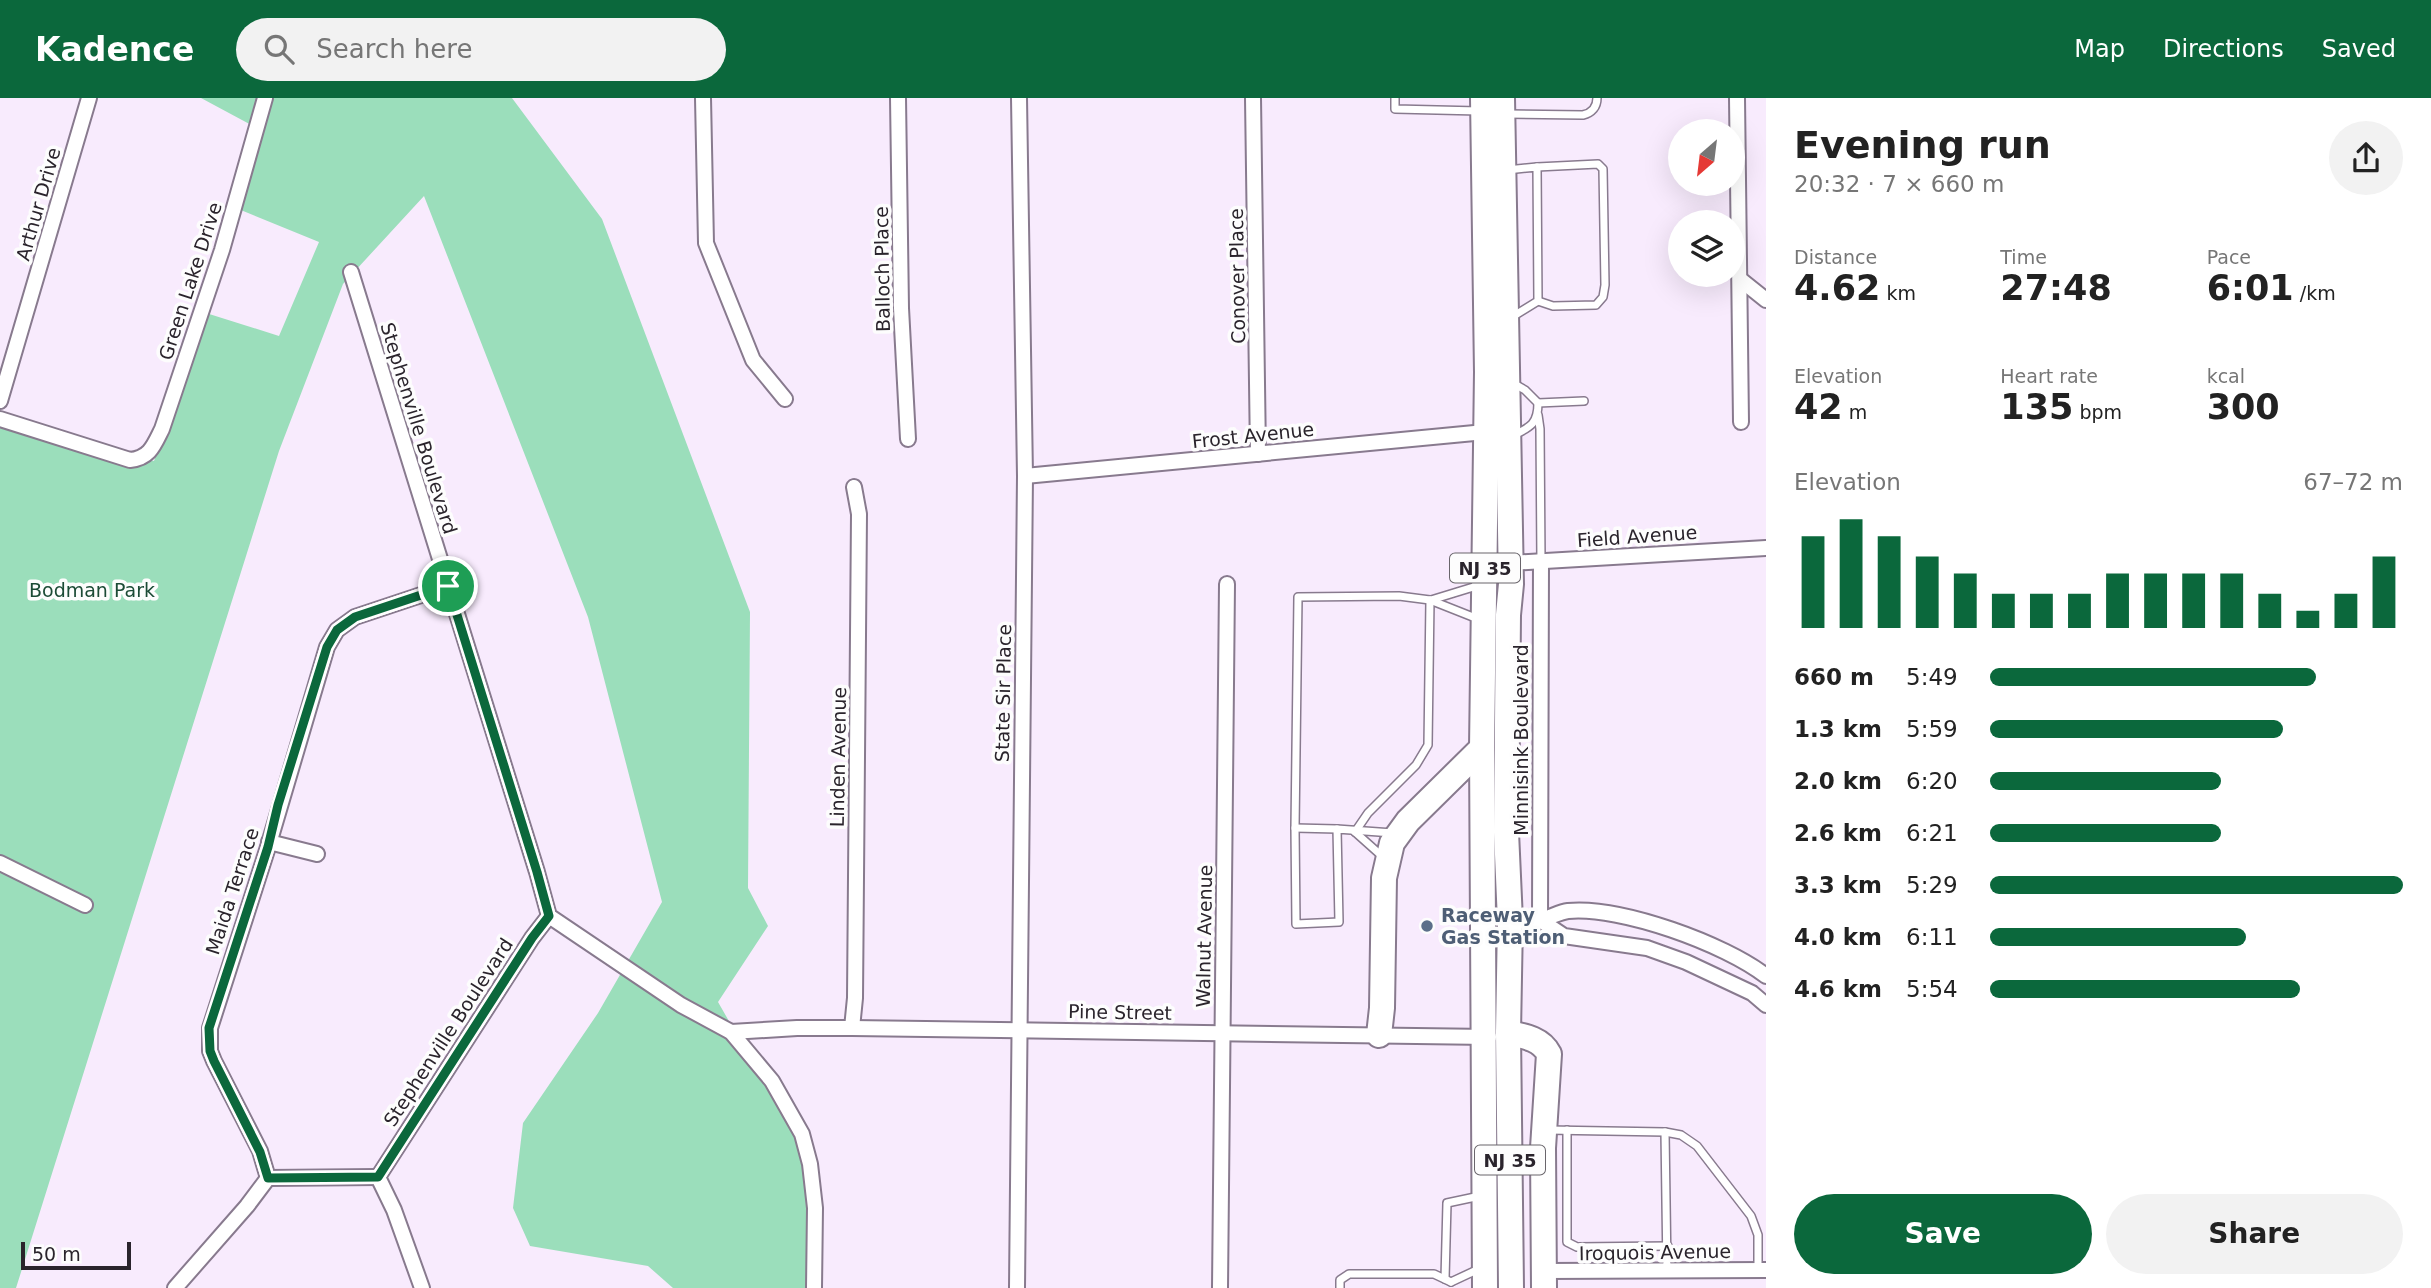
<!DOCTYPE html>
<meta charset="utf-8">
<style>
body{margin:0;font-family:"DejaVu Sans",sans-serif;background:#f2f2f2;color:#222;height:100vh;display:flex;flex-direction:column;font-size:26px;white-space:nowrap}
*{box-sizing:border-box;margin:0}
p{font-size:23px;color:#767676}
.icon{flex:none;width:38px;height:38px;fill:none;stroke:currentColor;stroke-width:2;stroke-linecap:round;stroke-linejoin:round}
.map{position:relative;flex:1;overflow:hidden}
.side{display:flex;flex-direction:column;background:#fff;width:665px}
.side>*{flex:none}
.needle{width:46px;rotate:208deg}
.controls{position:absolute;left:1668px;top:21px;display:grid;gap:14px}
.controls a{display:grid;place-items:center;width:77px;height:77px;border-radius:50%;background:#fff;box-shadow:0 7px 28px #0002;font-size:35px}
.scale{position:absolute;left:21px;bottom:18px;width:110px;box-sizing:border-box;padding-left:7px;border:4px solid #2a242c;border-top:0;font-size:19px;line-height:24px;white-space:nowrap;color:#2a242c;-webkit-text-stroke:5px #fdfdfd;paint-order:stroke}
.pin{position:absolute;display:grid;place-items:center;width:60px;height:60px;color:#fff;margin:-30px;border:4px solid #fff;border-radius:50%;box-shadow:0 2px 7px #0007}
.round{display:grid;place-items:center;flex:none;width:74px;height:74px;border-radius:37px;background:#f2f2f2}
.summary{display:flex;align-items:center;justify-content:space-between;height:119px;padding:0 28px}
h1{font-size:38px;font-weight:600;line-height:52px}
.figures{display:grid;grid-template-columns:repeat(3,1fr);gap:10px;height:119px;padding:7px 28px}
.figures div{display:grid;align-content:center}
.figures b{font-size:35px;font-weight:600}
.figures small{font-size:19px;font-weight:400}
.figures p{font-size:19px}
.chart{height:196px;padding:14px 28px}
.chart p{display:flex;justify-content:space-between}
.chart svg{width:100%;height:126px;margin-top:7px;stroke:#0b683c;stroke-width:6}
.button{display:flex;gap:14px;margin-top:auto;padding:14px 28px}
.button a{flex:1;height:80px;border-radius:42px;background:#0b683c;color:#fff;font-size:28px;font-weight:600;line-height:80px;text-align:center}
.button a+a{background:#f2f2f2;color:#222}
ul{padding:0 28px;list-style:none;font-size:23px}
li{display:grid;grid-template-columns:112px 84px 1fr;align-items:center;height:52px}
li i{height:18px;border-radius:9px;background:#0b683c}
header{display:flex;align-items:center;gap:42px;box-sizing:border-box;height:98px;padding:0 35px;background:#0b683c;color:#fff}
header strong{font-size:33px}
nav{display:flex;gap:38px;margin-inline-start:auto;font-size:24px}
.search{width:490px;height:63px;background:#f2f2f2;display:flex;align-items:center;gap:18px;box-sizing:border-box;padding:0 24px;border-radius:38px;color:#767676;font-size:26px}
main{display:flex;flex:1;min-height:0}
.map>svg:first-child{display:block}
.green{fill:#9bdebb}
.lines{fill:none;stroke-linecap:round;stroke-linejoin:round}
.service-casing{stroke:#887a8e;stroke-width:10}
.minor-casing{stroke:#887a8e;stroke-width:18}
.trunk-casing{stroke:#887a8e;stroke-width:28}
.service{stroke:#fff;stroke-width:7}
.minor{stroke:#fff;stroke-width:14}
.trunk{stroke:#fff;stroke-width:24}
.route-casing{stroke:#fff;stroke-width:14}
.route{stroke:#0b683c;stroke-width:9}
.service-dot{fill:#5c6f8a;stroke:#fdfdfd;stroke-width:2.5}
.labels{text-anchor:middle;dominant-baseline:central;stroke-width:7;stroke-linejoin:round;paint-order:stroke}
.shield{fill:#fdfdfd;stroke:#69656b;stroke-width:2}
.shield-label{font-size:18px;font-weight:bold;fill:#2a242c}
.street-label{font-size:19px;fill:#2a242c;stroke:#fdfdfd}
.park-label{font-size:19px;fill:#1c4b36;stroke:#fdfdfd}
.service-label{font-size:19px;font-weight:bold;fill:#4e5e75;stroke:#fdfdfd;text-anchor:start}
</style>
<header>
<strong>Kadence</strong>
<div class="search"><svg class="icon" aria-label="search" viewBox="0 0 24 24"><circle cx="10" cy="10" r="6"/><path d="M15 15l6 6"/></svg>Search here</div>
<nav><a>Map</a><a>Directions</a><a>Saved</a></nav>
</header>
<main>
<div class="map">
<svg width="1766" height="1190" viewBox="0 0 1766 1190">
<rect width="100%" height="100%" fill="#f8ebfd"/>
<path class="green" d="M201 0H512L602 121 750 514 748 790 768 828 718 904 804 1054 809 1190H673L648 1168 530 1148 513 1110 523 1025 598 915 662 804 588 519 424 98 343 186 279 353 16 1190H0V318L154 363 206 215 279 238 319 144 231 108 255 29Z"/>
<g class="lines">
<g class="service-casing">
<g id="service">
<path d="M1395 0V11L1479 13"/>
<path d="M1507 16 1583 17C1592 15 1597 9 1597 0"/>
<path d="M1537 69 1598 66 1603 71 1605 187 1603 199 1596 207 1553 208 1538 203"/>
<path d="M1507 72 1537 69 1538 203 1512 219"/>
<path d="M1511 284 1525 292 1538 305C1538 325 1531 329 1514 337"/>
<path d="M1538 305 1584 303"/>
<path d="M1538 317 1540 331 1541 463"/>
<path d="M1431 502 1480 487"/>
<path d="M1295 730 1337 731"/>
<path d="M1355 734 1368 715 1416 667 1428 647 1430 502"/>
<path d="M1355 734 1383 759"/>
<path d="M1393 735 1337 731 1339 824 1296 826 1295 730 1298 499 1399 498 1430 502 1478 521"/>
<path d="M1548 1032 1665 1034 1681 1037 1697 1048 1751 1118 1758 1137V1173"/>
<path d="M1567 1032V1144L1577 1149 1668 1148"/>
<path d="M1665 1034 1667 1173"/>
<path d="M1445 1181 1447 1105 1480 1098"/>
<path d="M1451 1184 1481 1170"/>
<path d="M1340 1190V1182L1349 1176H1434L1451 1184"/>
</g>
</g>
<g class="minor-casing">
<g id="minor">
<path d="M703 0 706 145 753 262 785 301"/>
<path d="M898 0 901 210 908 341"/>
<path d="M1253 0 1258 356"/>
<path d="M1737 0 1741 324"/>
<path d="M351 174 537 774 549 818 681 907 731 934 772 983 802 1036 810 1066 815 1110 814 1190"/>
<path d="M1741 182 1766 202"/>
<path d="M0 303 89 0"/>
<path d="M0 321 130 362C150 360 154 347 162 331L222 152 265 0"/>
<path d="M1025 378 1485 334"/>
<path d="M1510 465 1766 450"/>
<path d="M269 744 317 756"/>
<path d="M0 765 85 807"/>
<path d="M1540 822 1541 463"/>
<path d="M1540 822 1564 838 1647 850 1686 864 1752 895 1766 907"/>
<path d="M1510 823C1521 823 1532 823 1543 821 1551 819 1560 814 1568 813 1621 808 1725 846 1766 878"/>
<path d="M852 930 855 900 859 416 854 389"/>
<path d="M731 934 797 930H852L1489 939"/>
<path d="M268 1080 260 1053 214 963 210 953V930L268 749 327 549 337 532 355 519 448 488"/>
<path d="M268 1080 378 1079"/>
<path d="M1544 1173 1766 1172"/>
<path d="M175 1190 247 1108 268 1080"/>
<path d="M422 1190 394 1112 378 1079 532 840 549 818"/>
<path d="M1017 1190 1025 378 1019 0"/>
<path d="M1220 1190 1227 486"/>
</g>
</g>
<g class="trunk-casing">
<g id="trunk">
<path d="M1483 0 1487 274 1482 650 1485 1190"/>
<path d="M1502 0 1511 486 1508 517 1506 734 1510 823 1508 935 1511 1190"/>
<path d="M1508 935C1523 938 1541 940 1549 956L1543 1050 1544 1190"/>
<path d="M1379 937 1382 910 1384 780 1392 745 1408 723 1482 650"/>
</g>
</g>
<use href="#service" class="service"/>
<use href="#minor" class="minor"/>
<use href="#trunk" class="trunk"/>
</g>
<g class="lines">
<g class="route-casing">
<path id="route" d="M448 488 537 774 549 818 532 840 378 1079 268 1080 260 1054 214 963 210 953 209 930 268 749 278 707 327 549 337 532 355 519Z"/>
</g>
<use href="#route" class="route"/>
</g>
<circle class="service-dot" cx="1427" cy="828" r="7"/>
<g class="labels">
<g class="shield">
<rect x="1450" y="455.5" width="70" height="29" rx="5"/>
<rect x="1475" y="1047.5" width="70" height="29" rx="5"/>
</g>
<g class="shield-label">
<text x="1485" y="470">NJ 35</text>
<text x="1510" y="1062">NJ 35</text>
</g>
<g class="street-label">
<text transform="translate(38 106) rotate(-74)">Arthur Drive</text>
<text transform="translate(882 171) rotate(-91)">Balloch Place</text>
<text transform="translate(1237 178) rotate(-91)">Conover Place</text>
<text transform="translate(190 183) rotate(-72)">Green Lake Drive</text>
<text transform="translate(419 330) rotate(73)">Stephenville Boulevard</text>
<text transform="translate(1253 337) rotate(-6)">Frost Avenue</text>
<text transform="translate(1637 438) rotate(-4)">Field Avenue</text>
<text transform="translate(1003 595) rotate(-89)">State Sir Place</text>
<text transform="translate(1521 642) rotate(-90)">Minnisink Boulevard</text>
<text transform="translate(838 659) rotate(-89)">Linden Avenue</text>
<text transform="translate(232 793) rotate(-72)">Maida Terrace</text>
<text transform="translate(1204 838) rotate(-89)">Walnut Avenue</text>
<text transform="translate(1120 914) rotate(1)">Pine Street</text>
<text transform="translate(448 934) rotate(-57)">Stephenville Boulevard</text>
<text transform="translate(1655 1154) rotate(-1)">Iroquois Avenue</text>
</g>
<g class="park-label">
<text x="92" y="492">Bodman Park</text>
</g>
<g class="service-label">
<text x="1441" y="817">Raceway<tspan x="1441" dy="22">Gas Station</tspan></text>
</g>
</g>
</svg>
<div class="controls">
<a><svg class="needle" viewBox="-14 -14 28 28"><path d="M0-13l5 13h-10z" fill="#e53935"/><path d="M0 13l5-13h-10z" fill="#767676"/></svg></a>
<a><svg class="icon" aria-label="layers" viewBox="0 0 24 24"><path d="M12 4l9 5-9 5-9-5zM3 14l9 5 9-5"/></svg></a>
</div>
<div class="scale">50 m</div>
<div class="pin" style="left:448px;top:488px;background:#1e9e55"><svg class="icon" aria-label="arrive" viewBox="0 0 24 24"><path d="M6 21V4h12l-3 4 3 4H6"/></svg></div>
</div>
<section class="side">
<div class="summary"><div><h1>Evening run</h1><p>20:32 · 7 × 660 m</p></div><a class="round"><svg class="icon" aria-label="share" viewBox="0 0 24 24"><path d="M12 15V3M7 8l5-5 5 5M5 13v7h14v-7"/></svg></a></div>
<div class="figures">
<div><p>Distance</p><b>4.62<small> km</small></b></div>
<div><p>Time</p><b>27:48</b></div>
<div><p>Pace</p><b>6:01<small> /km</small></b></div>
</div>
<div class="figures">
<div><p>Elevation</p><b>42<small> m</small></b></div>
<div><p>Heart rate</p><b>135<small> bpm</small></b></div>
<div><p>kcal</p><b>300</b></div>
</div>
<div class="chart"><p><span>Elevation</span>67–72 m</p>
<svg viewBox="0 0 160 44" preserveAspectRatio="none"><path d="M5 44V12M15 44V6M25 44V12M35 44V19M45 44V25M55 44V32M65 44V32M75 44V32M85 44V25M95 44V25M105 44V25M115 44V25M125 44V32M135 44V38M145 44V32M155 44V19"/></svg>
</div>
<ul>
<li><b>660 m</b>5:49<i style="width:79%"></i></li>
<li><b>1.3 km</b>5:59<i style="width:71%"></i></li>
<li><b>2.0 km</b>6:20<i style="width:56%"></i></li>
<li><b>2.6 km</b>6:21<i style="width:56%"></i></li>
<li><b>3.3 km</b>5:29<i style="width:100%"></i></li>
<li><b>4.0 km</b>6:11<i style="width:62%"></i></li>
<li><b>4.6 km</b>5:54<i style="width:75%"></i></li>
</ul>
<div class="button"><a>Save</a><a>Share</a></div>
</section>
</main>
